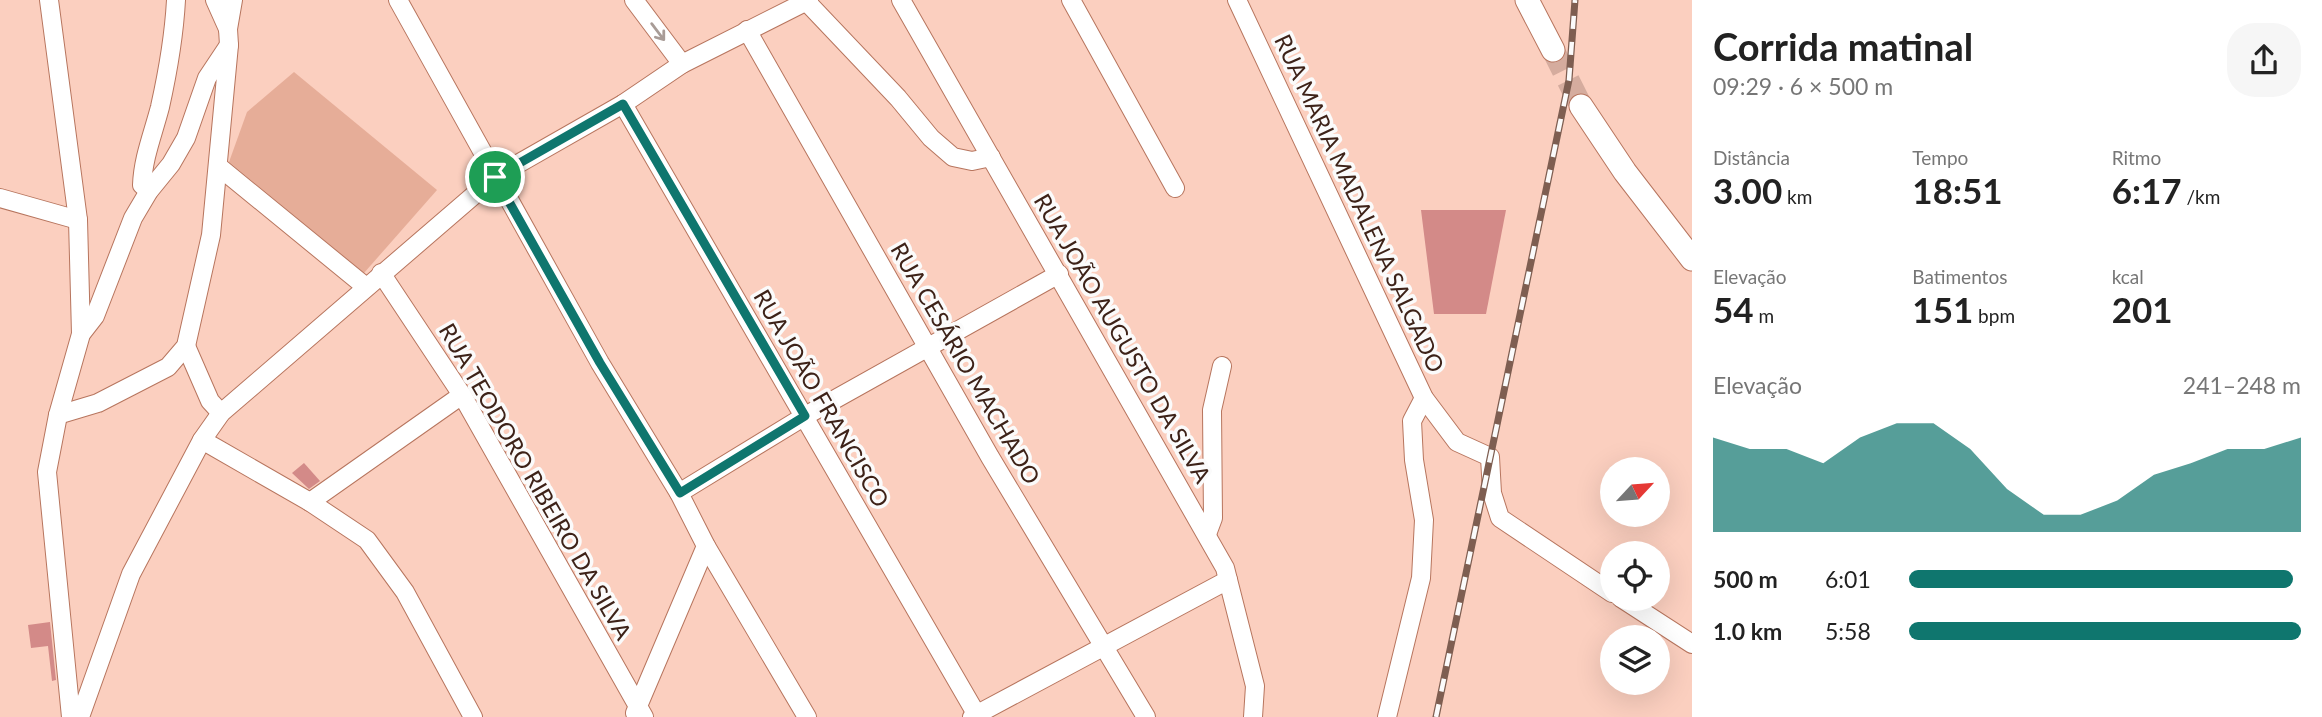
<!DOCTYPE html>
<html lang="pt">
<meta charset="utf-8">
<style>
body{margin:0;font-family:Lato,sans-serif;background:#f6f6f6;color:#222;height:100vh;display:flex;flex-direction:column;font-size:26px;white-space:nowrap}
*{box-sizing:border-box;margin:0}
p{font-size:23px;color:#767676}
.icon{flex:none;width:38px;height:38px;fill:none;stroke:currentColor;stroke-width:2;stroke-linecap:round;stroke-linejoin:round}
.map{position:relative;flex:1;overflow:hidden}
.drawer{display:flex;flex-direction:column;background:#fff;width:630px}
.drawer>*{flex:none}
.needle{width:46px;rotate:64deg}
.controls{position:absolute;left:1600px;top:457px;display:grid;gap:14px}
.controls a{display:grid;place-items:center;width:70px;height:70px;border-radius:50%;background:#fff;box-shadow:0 7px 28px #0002;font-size:35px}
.pin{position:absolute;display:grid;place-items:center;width:60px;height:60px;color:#fff;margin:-30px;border:4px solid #fff;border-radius:50%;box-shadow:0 2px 7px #0007}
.round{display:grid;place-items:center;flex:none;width:74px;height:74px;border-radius:28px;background:#f6f6f6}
.head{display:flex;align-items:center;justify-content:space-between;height:119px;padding:0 21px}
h1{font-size:38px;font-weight:700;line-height:52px}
.metrics{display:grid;grid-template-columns:repeat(3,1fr);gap:10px;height:119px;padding:7px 21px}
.metrics div{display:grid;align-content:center}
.metrics b{font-size:35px;font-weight:700}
.metrics small{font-size:19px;font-weight:400}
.metrics p{font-size:19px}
.chart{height:196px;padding:14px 21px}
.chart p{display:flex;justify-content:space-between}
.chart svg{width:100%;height:126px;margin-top:7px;fill:#0f766e;opacity:.7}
ul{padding:0 21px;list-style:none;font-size:23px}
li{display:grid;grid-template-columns:112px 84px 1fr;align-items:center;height:52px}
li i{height:18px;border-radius:9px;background:#0f766e}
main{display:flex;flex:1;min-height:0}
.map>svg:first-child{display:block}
.green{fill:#e6ad98}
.building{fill:#d38a88}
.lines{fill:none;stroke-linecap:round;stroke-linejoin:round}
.major-tunnel{stroke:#d5ac9e;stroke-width:23;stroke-dasharray:23 11;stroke-linecap:butt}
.minor-casing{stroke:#b7755e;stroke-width:20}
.major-casing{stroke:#b7755e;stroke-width:25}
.minor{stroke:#fff;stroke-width:18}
.major{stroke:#fff;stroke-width:23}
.rail-casing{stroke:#7e5e51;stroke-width:7}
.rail{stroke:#fbfbfb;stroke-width:4.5;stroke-dasharray:13;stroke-linecap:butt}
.oneway{stroke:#a89c97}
.route-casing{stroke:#fff;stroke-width:14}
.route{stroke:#0f766e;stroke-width:9}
.labels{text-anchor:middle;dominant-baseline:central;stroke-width:7;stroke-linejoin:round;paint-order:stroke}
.street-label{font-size:23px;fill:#3d2218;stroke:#fbfbfb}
</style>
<main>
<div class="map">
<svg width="1692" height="717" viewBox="0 0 1692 717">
<rect width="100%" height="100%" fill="#fbcfbf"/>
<path class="green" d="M294 72 437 190 364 273 229 162 247 112Z"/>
<g class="building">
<path d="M1421 210H1506L1486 314H1434Z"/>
<path d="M304 463 320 481 309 489 292 473Z"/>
<path d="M50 622 56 680 52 681 48 646 31 648 28 625Z"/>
</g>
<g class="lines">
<path class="major-tunnel" d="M1553 50 1581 106"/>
<g class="minor-casing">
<g id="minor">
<path d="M49 0 78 220 81 334"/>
<path d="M215 0 228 29"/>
<path d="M398 0 600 363 679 493 706 546 807 717"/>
<path d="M634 0 682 64"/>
<path d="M805 0 898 98 931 138 953 157 972 161 991 157"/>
<path d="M901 0 1225 568 1255 686 1253 717"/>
<path d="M1071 0 1175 188"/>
<path d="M1237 0 1424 398 1457 442 1490 457 1492 493 1500 518 1612 593"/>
<path d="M747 30 990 457 1146 717"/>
<path d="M623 104 978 717"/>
<path d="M218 166 366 287"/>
<path d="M149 191 142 185C143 158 153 134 160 107 168 71 174 37 176 0"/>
<path d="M0 198 78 220"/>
<path d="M381 273 462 395 644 717"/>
<path d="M186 346 210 401 221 413"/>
<path d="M58 415 98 403 168 367 186 346 211 235 229 45 228 29 233 0"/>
<path d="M202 440 310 502 367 540 405 592 473 717"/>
<path d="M679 493 805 416 1059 274"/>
<path d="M310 502 462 395"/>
<path d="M1207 534 1213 518 1212 410 1222 366"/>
<path d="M1621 598 1692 644"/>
<path d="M635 713 706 546"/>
<path d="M71 717 47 472 58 415 81 334 95 316 133 218 149 191 171 164 186 138 207 78 229 45"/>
<path d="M80 717 131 574 202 440 221 413 495 177 623 104 682 64 809 0"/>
<path d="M972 717 1228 580"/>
<path d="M1387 717 1421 578 1424 520 1414 460 1412 421 1424 398"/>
</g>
</g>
<g class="major-casing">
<g id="major">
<path d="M1527 0 1553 50"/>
<path d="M1581 106 1625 172 1692 259"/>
</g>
</g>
<use href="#minor" class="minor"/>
<use href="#major" class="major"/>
<g class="rail-casing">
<path id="rail" d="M1436 717 1569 80 1575 0"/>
</g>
<use href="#rail" class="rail"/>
</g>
<defs><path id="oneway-shaft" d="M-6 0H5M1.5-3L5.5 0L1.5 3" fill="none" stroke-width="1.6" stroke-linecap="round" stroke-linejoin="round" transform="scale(1.75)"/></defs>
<use class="oneway" href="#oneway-shaft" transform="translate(658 32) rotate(53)"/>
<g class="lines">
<g class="route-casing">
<path id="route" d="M623 104 805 416 680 493 600 363 495 177Z"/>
</g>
<use href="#route" class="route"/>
</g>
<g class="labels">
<g class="street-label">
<text transform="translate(1360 203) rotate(65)">RUA MARIA MADALENA SALGADO</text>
<text transform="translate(1123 338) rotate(60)">RUA JOÃO AUGUSTO DA SILVA</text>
<text transform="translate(966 363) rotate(60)">RUA CESÁRIO MACHADO</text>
<text transform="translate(822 398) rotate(60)">RUA JOÃO FRANCISCO</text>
<text transform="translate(536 481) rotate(60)">RUA TEODORO RIBEIRO DA SILVA</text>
</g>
</g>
</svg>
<div class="controls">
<a><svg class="needle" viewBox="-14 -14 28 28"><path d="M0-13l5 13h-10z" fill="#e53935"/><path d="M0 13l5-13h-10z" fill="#767676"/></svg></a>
<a><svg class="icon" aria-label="locate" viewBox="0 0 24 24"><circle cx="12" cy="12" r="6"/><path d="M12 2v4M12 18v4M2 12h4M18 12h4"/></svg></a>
<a><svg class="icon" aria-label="layers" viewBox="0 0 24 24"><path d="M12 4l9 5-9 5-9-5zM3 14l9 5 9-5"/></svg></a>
</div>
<div class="pin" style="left:495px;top:177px;background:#1e9e55"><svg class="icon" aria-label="arrive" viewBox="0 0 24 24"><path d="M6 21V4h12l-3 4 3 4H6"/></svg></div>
</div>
<section class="drawer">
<div class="head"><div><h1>Corrida matinal</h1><p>09:29 · 6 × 500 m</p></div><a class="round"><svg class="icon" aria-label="share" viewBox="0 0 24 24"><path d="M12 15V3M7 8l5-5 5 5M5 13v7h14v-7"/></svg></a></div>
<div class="metrics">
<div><p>Distância</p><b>3.00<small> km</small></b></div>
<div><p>Tempo</p><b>18:51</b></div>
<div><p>Ritmo</p><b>6:17<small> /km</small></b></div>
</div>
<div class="metrics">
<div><p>Elevação</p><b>54<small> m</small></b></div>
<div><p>Batimentos</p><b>151<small> bpm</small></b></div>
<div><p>kcal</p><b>201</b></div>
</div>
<div class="chart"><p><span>Elevação</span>241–248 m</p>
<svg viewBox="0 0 160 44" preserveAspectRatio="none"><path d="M0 44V11L10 15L20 15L30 20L40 11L50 6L60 6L70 15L80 29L90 38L100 38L110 33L120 24L130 20L140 15L150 15L160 11V44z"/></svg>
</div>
<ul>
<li><b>500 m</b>6:01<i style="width:98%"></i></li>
<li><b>1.0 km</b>5:58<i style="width:100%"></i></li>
</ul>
</section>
</main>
